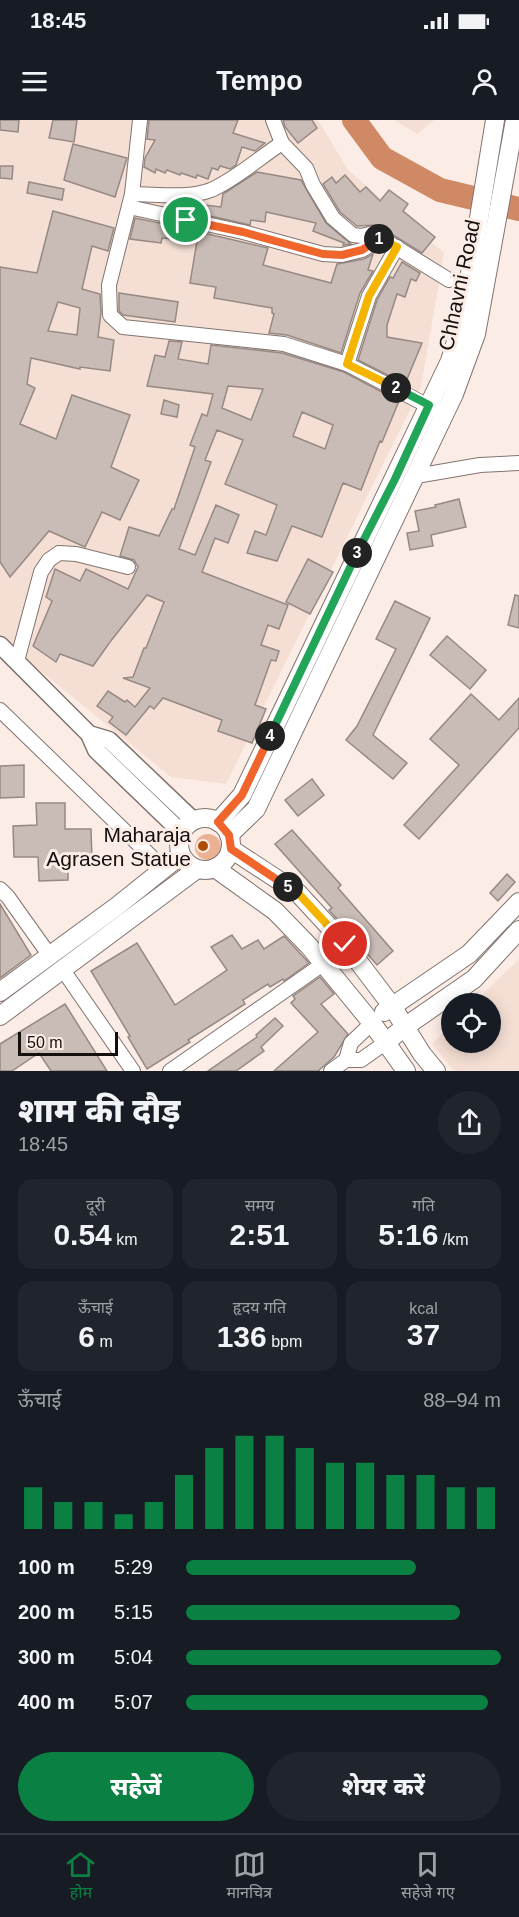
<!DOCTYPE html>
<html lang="hi">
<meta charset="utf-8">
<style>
body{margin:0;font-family:Helvetica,"Noto Sans Devanagari",sans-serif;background:#20242c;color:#f1f3f6;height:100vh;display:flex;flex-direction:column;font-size:22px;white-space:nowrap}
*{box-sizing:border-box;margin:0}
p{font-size:20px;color:#9ea1a6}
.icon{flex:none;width:33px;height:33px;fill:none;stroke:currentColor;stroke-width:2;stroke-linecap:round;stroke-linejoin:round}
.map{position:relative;height:951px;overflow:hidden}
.details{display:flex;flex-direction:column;background:#171b24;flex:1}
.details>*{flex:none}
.controls{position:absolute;left:441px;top:873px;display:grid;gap:12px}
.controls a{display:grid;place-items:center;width:60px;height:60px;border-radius:50%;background:#171b24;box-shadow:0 3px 15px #0003;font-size:30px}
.scale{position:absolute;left:18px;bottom:15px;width:100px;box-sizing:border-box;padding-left:6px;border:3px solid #15100e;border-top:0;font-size:16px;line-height:21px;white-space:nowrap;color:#15100e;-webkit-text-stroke:4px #fbece5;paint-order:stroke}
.pin{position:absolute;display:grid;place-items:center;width:51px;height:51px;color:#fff;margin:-26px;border:3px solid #fff;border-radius:50%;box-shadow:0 2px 6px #0007}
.km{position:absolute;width:30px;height:30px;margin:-15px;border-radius:50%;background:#222;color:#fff;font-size:16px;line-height:30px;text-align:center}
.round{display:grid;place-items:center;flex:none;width:63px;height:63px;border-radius:32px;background:#20242c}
.summary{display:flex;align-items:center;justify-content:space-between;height:102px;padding:0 18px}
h1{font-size:33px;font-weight:800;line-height:45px}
.figures{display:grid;grid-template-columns:repeat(3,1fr);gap:9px;height:102px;padding:6px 18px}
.figures div{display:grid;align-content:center;border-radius:15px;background:#20242c;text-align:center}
.figures b{font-size:30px;font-weight:800}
.figures small{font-size:16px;font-weight:400}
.figures p{font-size:16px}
.chart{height:168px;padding:12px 18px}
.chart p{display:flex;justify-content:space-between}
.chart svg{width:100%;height:108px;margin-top:6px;stroke:#0b8043;stroke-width:6}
.button{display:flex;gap:12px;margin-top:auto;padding:12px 18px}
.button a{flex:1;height:69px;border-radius:36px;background:#0b8043;color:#fff;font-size:24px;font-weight:800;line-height:69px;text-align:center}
.button a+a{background:#20242c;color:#f1f3f6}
ul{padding:0 18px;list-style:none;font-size:20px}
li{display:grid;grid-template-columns:96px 72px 1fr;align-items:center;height:45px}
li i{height:15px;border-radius:8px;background:#0b8043}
.status{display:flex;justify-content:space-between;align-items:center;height:42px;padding:0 30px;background:#171b24;direction:ltr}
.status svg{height:16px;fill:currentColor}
header{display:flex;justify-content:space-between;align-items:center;height:78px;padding:0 18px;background:#171b24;font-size:27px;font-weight:800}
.tabs{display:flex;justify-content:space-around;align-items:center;height:84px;border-top:2px solid #363941;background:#171b24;font-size:16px;color:#9ea1a6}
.tabs a{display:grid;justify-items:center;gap:3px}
.tabs .on{color:#0b8043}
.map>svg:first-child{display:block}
.built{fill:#f5dfd4}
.green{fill:#eab194}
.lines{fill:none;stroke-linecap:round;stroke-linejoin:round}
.river{stroke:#cf8965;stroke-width:24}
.building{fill:#c9bbb5;stroke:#968983;stroke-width:1.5;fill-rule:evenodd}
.minor-casing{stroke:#81746e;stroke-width:16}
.tertiary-casing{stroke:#81746e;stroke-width:19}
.secondary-casing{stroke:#81746e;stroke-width:20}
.minor{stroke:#fff;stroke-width:14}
.tertiary{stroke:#fff;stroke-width:16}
.secondary{stroke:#fff;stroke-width:18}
.split-1-casing{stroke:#fff;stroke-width:12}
.split-2-casing{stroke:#fff;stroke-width:12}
.split-3-casing{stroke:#fff;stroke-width:12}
.split-4-casing{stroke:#fff;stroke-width:12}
.split-5-casing{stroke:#fff;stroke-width:12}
.split-6-casing{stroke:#fff;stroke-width:12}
.split-1{stroke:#f0652b;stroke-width:8}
.split-2{stroke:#f5b400;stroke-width:8}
.split-3{stroke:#22a559;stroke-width:8}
.split-4{stroke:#22a559;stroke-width:8}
.split-5{stroke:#f0652b;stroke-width:8}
.split-6{stroke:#f5b400;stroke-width:8}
.poi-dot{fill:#ae4d06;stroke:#fbece5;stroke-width:2}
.labels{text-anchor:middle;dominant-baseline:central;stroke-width:6;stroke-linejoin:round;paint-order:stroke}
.street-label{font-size:21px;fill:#15100e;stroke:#fbece5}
.poi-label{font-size:21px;fill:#15100e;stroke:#fbece5;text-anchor:end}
</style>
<div class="status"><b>18:45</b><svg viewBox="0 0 49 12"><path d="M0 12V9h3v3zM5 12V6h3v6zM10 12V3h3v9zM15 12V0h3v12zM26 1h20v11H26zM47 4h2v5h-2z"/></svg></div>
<header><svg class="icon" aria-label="menu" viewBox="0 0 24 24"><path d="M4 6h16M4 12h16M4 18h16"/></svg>Tempo<svg class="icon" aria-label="person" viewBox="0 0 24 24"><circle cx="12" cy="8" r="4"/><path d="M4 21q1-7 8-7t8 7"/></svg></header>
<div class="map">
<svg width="519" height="951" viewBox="0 0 519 951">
<rect width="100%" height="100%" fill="#fbece5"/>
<g class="built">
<path d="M0 0H318L348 50 444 133 421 267 226 664 171 657 0 518Z"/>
<path d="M394 0H434L417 14Z"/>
<path d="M519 839V951H454L432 924 451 905 452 922H490V884L474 883Z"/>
</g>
<circle class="green" cx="208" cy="727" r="13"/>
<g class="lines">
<path class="river" d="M354 0 382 38 440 70 519 89"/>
</g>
<g class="building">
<path d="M0 0H19L18 12 0 10Z"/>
<path d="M53 0H77L74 22 49 18Z"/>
<path d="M149 0H238L233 13 265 23 255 31 242 27 236 45 230 49 220 46 218 50 212 48 208 59 197 55 196 58 181 53 180 55 167 50 165 53 156 49 155 53 144 47 145 38 155 20 147 19Z"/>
<path d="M283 0H312L317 8 298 23 285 7Z"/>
<path d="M73 24 127 38 115 77 64 60Z"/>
<path d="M0 46H13L12 59 0 58Z"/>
<path d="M257 52 301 60 326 103 351 124 343 125 344 123 313 111 316 103 266 92 265 102 251 100 250 105 197 93 205 85 221 87 223 74Z"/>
<path d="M345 55 360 72 366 67 380 81 389 70 408 84 403 91 435 117 422 133 377 105 357 106 340 92 323 64 332 57 336 63Z"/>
<path d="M29 62 64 69 62 80 27 73Z"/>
<path d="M53 91 114 108 108 131 92 126 82 169 100 174 101 192 98 217 114 220 110 251 80 247V249L31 238 27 264 35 268 20 304 56 319 72 275 130 295 111 347 139 360 120 400 102 392 85 427 49 411 10 457 0 442V147L37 153ZM58 182 80 188 77 215 48 211Z"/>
<path d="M135 98 174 106 172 119 162 118 161 123 130 119Z"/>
<path d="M195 111 268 128 263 145 331 163 337 144 364 139 373 134 368 150 373 151 360 173 341 233 287 215 269 213 274 194 272 193V188L214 178 216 167 190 163 197 121 194 120Z"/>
<path d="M402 142 420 153 416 161 411 159 405 177 397 174 387 205V217L422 223 405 264 358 240 377 180 390 157 393 158Z"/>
<path d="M119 173 178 182 175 202 123 195 119 191Z"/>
<path d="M169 221 182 222 178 239 208 244 211 225 282 233 344 252 399 281 382 322 380 321 361 370 343 363 322 417 292 406 277 441 247 433 255 411 266 415 277 385 225 364 243 320 217 310 205 340 211 342 179 429 195 435 216 385 239 395 228 423 215 418 202 452 288 485 279 509 268 505 261 525 279 531 276 541 271 540 255 585 266 589 252 623 218 611 222 600 163 578 154 589 150 586 126 615 109 602 113 597 97 586 108 571 125 582 127 580 135 587 150 568 123 558 133 557 144 528H146L164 482 147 475 110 522 93 546 60 534 56 542 33 526 52 481 46 477 55 449 80 461 86 449 128 469 138 447 134 440 120 436 129 407 159 416 172 389H174L195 327 190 325 202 294 207 296 213 274 147 266 155 235 165 237ZM228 266 263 269 251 300 222 288ZM302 292 333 305 325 329 293 316Z"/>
<path d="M164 280 179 285 177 297 161 294Z"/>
<path d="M459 379 466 407 431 415 433 426 410 430 407 413 419 411 415 391 436 387 435 385Z"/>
<path d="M308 439 333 452 310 494 286 482Z"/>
<path d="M515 475 519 476V508L508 505Z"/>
<path d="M395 481 430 498 373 615 407 643 393 659 346 620 357 606 396 529 376 519Z"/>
<path d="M447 516 486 550 470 569 430 535Z"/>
<path d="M471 574 499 600 519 578V608L419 719 404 705 459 645 430 619Z"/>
<path d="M24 645V677L0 678V646Z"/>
<path d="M312 659 324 675 298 696 285 680Z"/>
<path d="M36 683H65V709H91L92 741 68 742V760L39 761 38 737H14L13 706 37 705Z"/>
<path d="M292 710 341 765 338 768 393 831 377 845 329 790 332 788 275 724Z"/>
<path d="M507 754 515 762 498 781 490 773Z"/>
<path d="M0 784 31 835 0 858Z"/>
<path d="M232 815 242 829 258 820 264 829 284 816 309 843 284 861 283 859 270 867 268 864 243 880 245 884 188 920 190 922 147 949 128 917 130 916 91 851 137 823 175 885 227 850 211 827Z"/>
<path d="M320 857 334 874 321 884 348 914 334 937 318 951H274L318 912 291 883 295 879 293 876Z"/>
<path d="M65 884 107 951H51L39 933 12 951H0V924Z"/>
<path d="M275 898 283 906 261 927 264 931 236 951H208L257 917 256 915Z"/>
</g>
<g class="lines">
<g class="minor-casing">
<g id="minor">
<path d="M140 0 132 74 109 165 110 195 123 207 284 224 347 244 436 290"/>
<path d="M273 0 282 23 306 48 313 65 333 98 353 115 362 116 373 113 449 160"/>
<path d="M132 74C157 74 187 79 211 70 236 59 259 38 282 23"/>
<path d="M129 87 243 112 323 134 342 135 362 130 381 118"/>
<path d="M347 244 369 176 397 127"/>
<path d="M416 356 480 345 519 343"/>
<path d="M17 541 41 452 49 440 59 433 76 434 128 447"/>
<path d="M0 590 164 749"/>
<path d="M0 769 8 777 50 836"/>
<path d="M63 850 133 951"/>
<path d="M346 940 351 923 372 903"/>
<path d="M170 951 323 844"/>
<path d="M331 951 346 940H361L385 923"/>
</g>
</g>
<g class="tertiary-casing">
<g id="tertiary">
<path d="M0 525 89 614 96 630 182 713"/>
<path d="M89 614 109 620 194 701"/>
</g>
</g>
<g class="secondary-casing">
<g id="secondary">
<circle cx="205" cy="724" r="26"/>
<path d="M218 702 242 675 450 241 462 202 495 0"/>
<path d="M229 715 256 689 454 274 476 214 515 0"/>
<path d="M231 729 298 773 345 824 392 886 422 934 436 951"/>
<path d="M215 748 275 791 309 826 372 903 406 951"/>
<path d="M0 872 116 787 181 735"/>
<path d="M384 892 469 834 519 782"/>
<path d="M0 896 197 749"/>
<path d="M385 923 406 906 474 859 519 810"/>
</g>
</g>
<use href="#minor" class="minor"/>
<use href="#tertiary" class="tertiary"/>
<use href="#secondary" class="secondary"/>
</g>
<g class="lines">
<g class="split-1-casing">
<path id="split-1" d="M186 100 243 112 323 134 342 135 362 130 379 119"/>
</g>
<g class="split-2-casing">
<path id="split-2" d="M379 119 397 127 369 176 347 244 396 268"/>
</g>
<g class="split-3-casing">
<path id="split-3" d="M357 433 395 359 429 285 396 268"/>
</g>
<g class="split-4-casing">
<path id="split-4" d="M270 616 357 433"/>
</g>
<g class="split-5-casing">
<path id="split-5" d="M270 616 242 675 218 702 229 715 231 729 288 767"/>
</g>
<g class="split-6-casing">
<path id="split-6" d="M288 767 298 773 345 824"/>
</g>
<use href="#split-1" class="split-1"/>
<use href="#split-2" class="split-2"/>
<use href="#split-3" class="split-3"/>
<use href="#split-4" class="split-4"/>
<use href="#split-5" class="split-5"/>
<use href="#split-6" class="split-6"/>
</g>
<circle class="poi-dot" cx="203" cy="726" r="6"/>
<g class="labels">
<g class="street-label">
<text transform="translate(459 165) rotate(-78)">Chhavni Road</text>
</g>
<g class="poi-label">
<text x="191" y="714">Maharaja<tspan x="191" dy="24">Agrasen Statue</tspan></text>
</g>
</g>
</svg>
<div class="controls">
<a><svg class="icon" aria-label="locate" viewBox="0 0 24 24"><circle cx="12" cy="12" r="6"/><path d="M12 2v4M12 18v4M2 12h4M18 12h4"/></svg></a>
</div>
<div class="scale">50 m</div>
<div class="pin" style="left:186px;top:100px;background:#1e9e55"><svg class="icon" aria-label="arrive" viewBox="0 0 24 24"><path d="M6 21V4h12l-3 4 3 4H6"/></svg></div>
<div class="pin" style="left:345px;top:824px;background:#d93025"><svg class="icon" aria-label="check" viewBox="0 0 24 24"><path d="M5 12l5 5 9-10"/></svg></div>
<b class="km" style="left:379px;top:119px">1</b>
<b class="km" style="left:396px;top:268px">2</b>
<b class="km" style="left:357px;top:433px">3</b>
<b class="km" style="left:270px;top:616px">4</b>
<b class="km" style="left:288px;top:767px">5</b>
</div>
<section class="details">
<div class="summary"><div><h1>शाम की दौड़</h1><p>18:45</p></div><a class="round"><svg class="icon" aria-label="share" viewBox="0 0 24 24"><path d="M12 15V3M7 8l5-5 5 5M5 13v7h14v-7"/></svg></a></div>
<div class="figures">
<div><p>दूरी</p><b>0.54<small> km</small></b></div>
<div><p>समय</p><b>2:51</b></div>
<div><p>गति</p><b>5:16<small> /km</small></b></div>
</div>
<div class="figures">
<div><p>ऊँचाई</p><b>6<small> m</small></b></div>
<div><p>हृदय गति</p><b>136<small> bpm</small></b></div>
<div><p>kcal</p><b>37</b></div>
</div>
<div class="chart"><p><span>ऊँचाई</span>88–94 m</p>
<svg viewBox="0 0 160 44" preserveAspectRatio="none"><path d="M5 44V27M15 44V33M25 44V33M35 44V38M45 44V33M55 44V22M65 44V11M75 44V6M85 44V6M95 44V11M105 44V17M115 44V17M125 44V22M135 44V22M145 44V27M155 44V27"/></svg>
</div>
<ul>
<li><b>100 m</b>5:29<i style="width:73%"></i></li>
<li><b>200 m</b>5:15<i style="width:87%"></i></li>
<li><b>300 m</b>5:04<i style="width:100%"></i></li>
<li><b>400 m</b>5:07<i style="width:96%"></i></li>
</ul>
<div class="button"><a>सहेजें</a><a>शेयर करें</a></div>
</section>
<nav class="tabs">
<a class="on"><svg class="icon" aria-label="home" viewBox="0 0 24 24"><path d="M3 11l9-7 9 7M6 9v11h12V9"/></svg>होम</a>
<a><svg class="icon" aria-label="map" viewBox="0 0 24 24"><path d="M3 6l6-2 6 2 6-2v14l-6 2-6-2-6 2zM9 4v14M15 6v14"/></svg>मानचित्र</a>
<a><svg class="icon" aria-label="saved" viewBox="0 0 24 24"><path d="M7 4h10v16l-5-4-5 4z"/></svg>सहेजे गए</a>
</nav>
